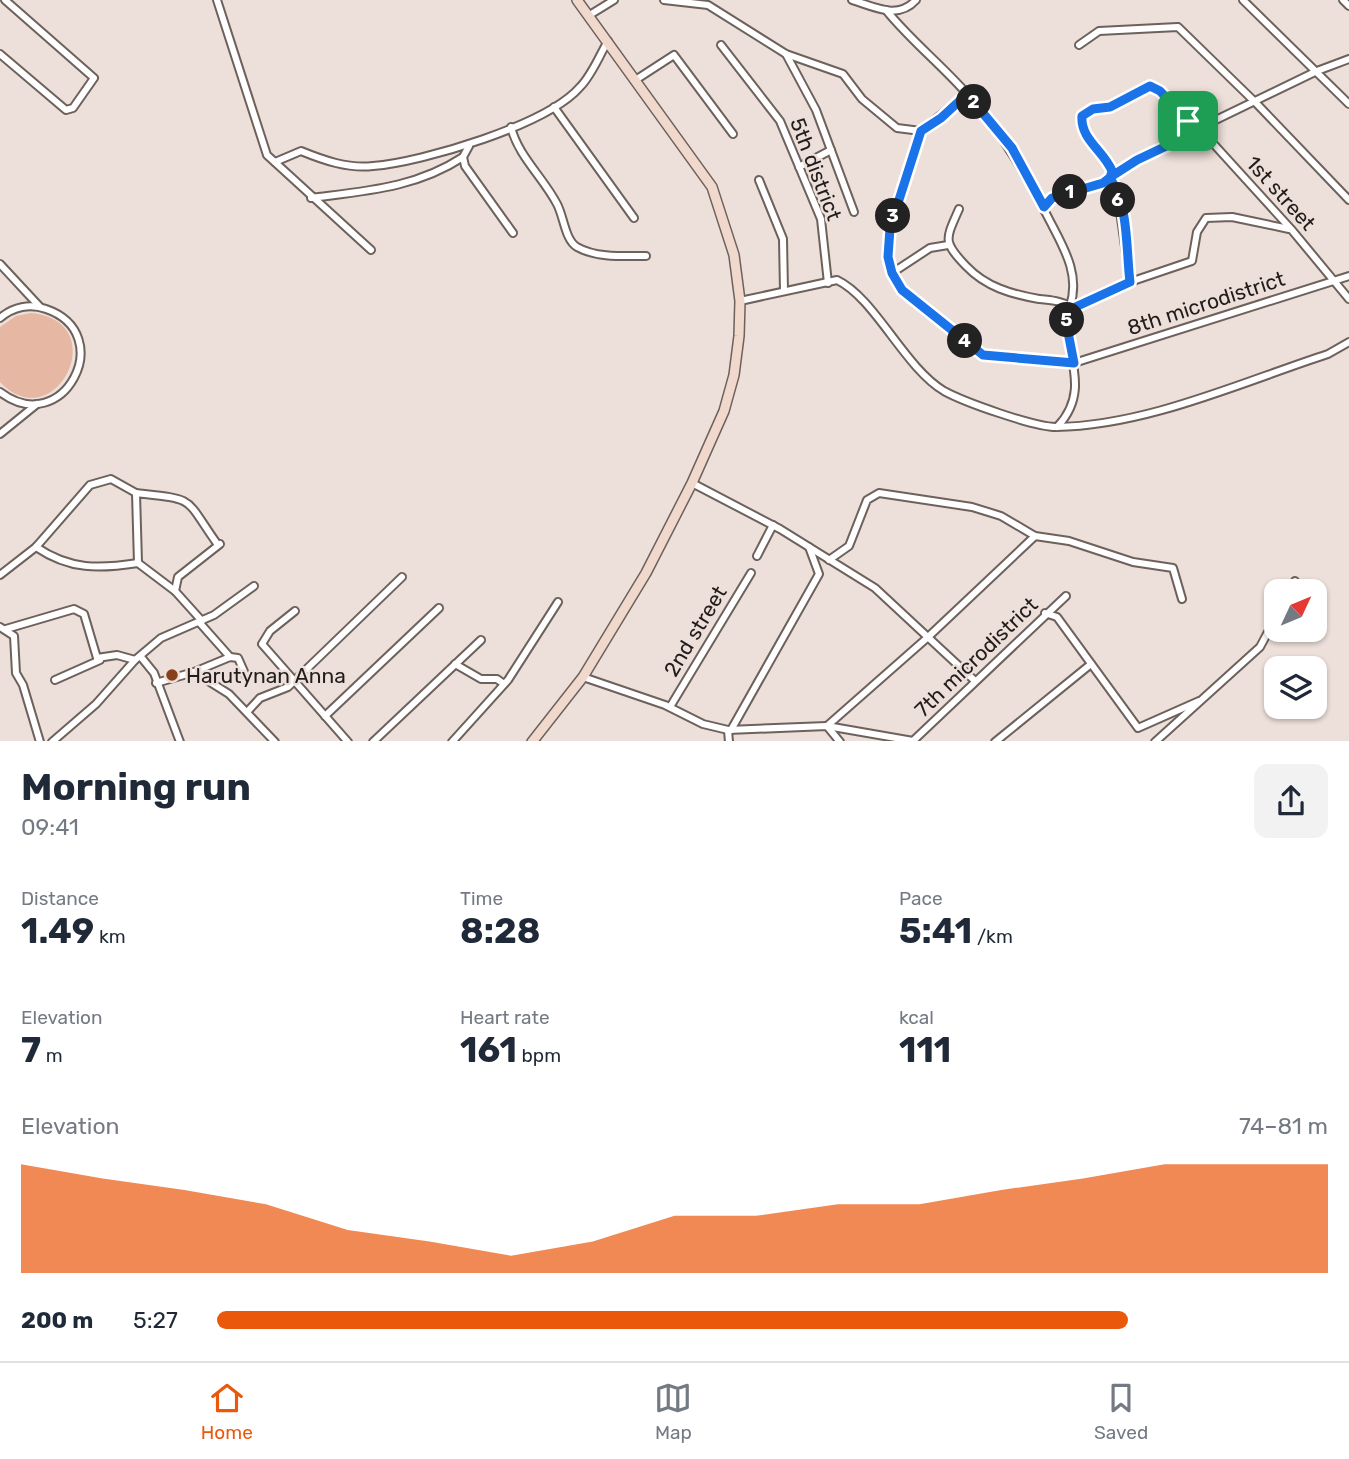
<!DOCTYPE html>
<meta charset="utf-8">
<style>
body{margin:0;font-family:Rubik,sans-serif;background:#f2f2f3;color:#1f2937;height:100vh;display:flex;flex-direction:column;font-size:26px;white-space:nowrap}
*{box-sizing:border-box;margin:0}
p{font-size:23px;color:#747a83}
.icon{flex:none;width:38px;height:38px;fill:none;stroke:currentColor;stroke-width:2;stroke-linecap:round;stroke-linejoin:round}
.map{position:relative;height:741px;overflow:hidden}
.panel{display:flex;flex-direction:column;background:#fff;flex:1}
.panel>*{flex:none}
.needle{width:46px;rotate:46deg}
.fabs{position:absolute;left:1264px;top:579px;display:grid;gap:14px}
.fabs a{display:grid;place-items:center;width:63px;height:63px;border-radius:14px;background:#fff;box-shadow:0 2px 5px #0004;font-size:35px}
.pin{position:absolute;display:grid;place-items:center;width:60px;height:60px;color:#fff;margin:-30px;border-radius:14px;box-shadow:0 4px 10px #0006}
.km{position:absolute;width:35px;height:35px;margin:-18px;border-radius:50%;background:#222;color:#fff;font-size:19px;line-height:35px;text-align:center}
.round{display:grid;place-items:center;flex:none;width:74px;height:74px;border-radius:14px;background:#f2f2f3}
.headline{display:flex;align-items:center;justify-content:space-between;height:119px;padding:0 21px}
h1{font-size:38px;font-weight:700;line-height:52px}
.metrics{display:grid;grid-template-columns:repeat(3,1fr);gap:10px;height:119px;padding:7px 21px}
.metrics div{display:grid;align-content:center}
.metrics b{font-size:35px;font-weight:700}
.metrics small{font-size:19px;font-weight:400}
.metrics p{font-size:19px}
.chart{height:196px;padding:14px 21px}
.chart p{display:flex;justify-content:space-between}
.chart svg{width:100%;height:126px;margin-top:7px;fill:#ea580c;opacity:.7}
ul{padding:0 21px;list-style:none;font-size:23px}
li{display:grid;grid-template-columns:112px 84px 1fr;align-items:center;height:52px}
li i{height:18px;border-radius:9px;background:#ea580c}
.menu{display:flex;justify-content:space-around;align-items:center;height:98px;border-top:2px solid #e0e1e3;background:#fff;font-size:19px;color:#747a83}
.menu a{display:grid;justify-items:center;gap:4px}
.menu .current{color:#ea580c}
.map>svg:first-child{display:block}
.green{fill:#e6b8a3}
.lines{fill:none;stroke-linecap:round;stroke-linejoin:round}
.street-casing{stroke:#6d615c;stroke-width:10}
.secondary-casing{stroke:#6d615c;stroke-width:12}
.street{stroke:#fff;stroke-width:6}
.secondary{stroke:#f1d8cc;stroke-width:9}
.route-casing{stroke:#fff;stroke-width:14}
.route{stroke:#1a73e8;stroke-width:9}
.poi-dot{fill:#86401a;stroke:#eddfd9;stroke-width:2.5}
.labels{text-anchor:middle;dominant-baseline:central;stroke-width:5;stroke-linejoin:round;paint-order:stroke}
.street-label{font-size:21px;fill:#221d1b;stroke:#eddfd9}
.poi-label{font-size:21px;fill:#221d1b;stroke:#eddfd9;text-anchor:start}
</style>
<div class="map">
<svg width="1349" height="742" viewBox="0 0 1349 742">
<rect width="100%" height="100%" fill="#eddfd9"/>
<path class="green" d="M31 313C115 321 55 440 0 382V327L16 316Z"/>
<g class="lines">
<g class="street-casing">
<g id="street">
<path d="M217 0 267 155 371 250"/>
<path d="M664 0 708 5 786 54 843 74 862 99 897 128 921 131 967 94"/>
<path d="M852 0C875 7 898 20 916 0"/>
<path d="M1243 0 1349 104"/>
<path d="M1343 0 1349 6"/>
<path d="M886 10C911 41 942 65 968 95 1003 134 1028 178 1052 225 1065 250 1080 276 1070 306"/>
<path d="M588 16 614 0"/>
<path d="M721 45 780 121 821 219 828 283"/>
<path d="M1079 45 1099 31 1178 27 1256 103 1349 200"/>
<path d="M0 54 66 110 73 108 94 78 5 0"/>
<path d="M786 54 816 110 854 212"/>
<path d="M637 79 674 55 733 134"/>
<path d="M554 107 634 218"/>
<path d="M511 127C518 156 543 177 557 204 564 217 565 240 577 247 596 258 625 256 646 256"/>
<path d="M921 131 890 228 888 257 892 273 902 290 983 354 1074 363 1349 276"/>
<path d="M469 146 463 157 465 166 513 233"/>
<path d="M275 162 301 151C323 160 348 169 373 166 423 162 547 125 580 87 592 75 599 56 608 41"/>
<path d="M799 167 831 150"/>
<path d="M1112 176C1109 151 1079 141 1082 116 1091 107 1097 111 1108 108 1124 103 1137 86 1154 87L1200 129 1291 229 1349 299"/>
<path d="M1110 178 1119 204 1130 282"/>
<path d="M759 180 783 239 784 291"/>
<path d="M311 198C365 191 416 188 463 157"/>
<path d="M1043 207 1052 198 1100 184 1160 147 1317 71 1349 59"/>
<path d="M959 209C946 239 942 241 966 266 986 287 1011 294 1039 299 1050 300 1062 301 1071 307"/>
<path d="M0 264 40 307"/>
<path d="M892 273 930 248 948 245"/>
<path d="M740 301 837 280C875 298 904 367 944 391 964 402 1034 427 1056 427 1146 426 1242 382 1328 354L1349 342"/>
<path d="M0 318C13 307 30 303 46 309 119 334 63 440 0 392"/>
<path d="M1057 427C1098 385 1054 339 1071 309L1130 282 1192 261 1197 232 1206 218 1232 217 1289 229"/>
<path d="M0 434 37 404"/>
<path d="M692 483 780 529 875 588 974 680"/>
<path d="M1035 536 927 638 827 726 913 741 1066 596"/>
<path d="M36 547C70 570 99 569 138 563"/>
<path d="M757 556 773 525"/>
<path d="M829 560 849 546 867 500 879 493 972 507 1001 516 1035 536 1069 541 1133 562 1173 568 1182 599"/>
<path d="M0 575 36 547 90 485 111 479 136 493"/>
<path d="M175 591 178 577 220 544"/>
<path d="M1290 592 1295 581"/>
<path d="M295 611 270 631 262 644 348 742"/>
<path d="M1045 613 1057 617 1138 728 1199 701"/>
<path d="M202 621 175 591 138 563 136 493C198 500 183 496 218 545"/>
<path d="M199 622 230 657"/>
<path d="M0 627 14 636 16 673 23 685 40 742"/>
<path d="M6 629 74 609 84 614 97 658 117 655 135 660 161 638 214 615 254 586"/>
<path d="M141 657 154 673 180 742"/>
<path d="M455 664 481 679H497L504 684"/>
<path d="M194 672 230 657 238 658 246 676"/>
<path d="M583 677 665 705 703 724 728 730 827 726 840 742"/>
<path d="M55 680 100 660"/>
<path d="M156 683 194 672 229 694 275 742"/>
<path d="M670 707 751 573"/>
<path d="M247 712 260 698 288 687 402 577"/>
<path d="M325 716 439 608"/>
<path d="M728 730 729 742"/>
<path d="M731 730 819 574 809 547"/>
<path d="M52 742 96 704 135 660"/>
<path d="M373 742 481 640"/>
<path d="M452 742 508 680 558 602"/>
<path d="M995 742 1091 664"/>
<path d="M1155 742 1260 647 1276 617"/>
</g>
</g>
<g class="secondary-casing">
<path id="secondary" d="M532 742 583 677 646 573 692 483 724 411 734 375 739 336 740 301 734 255 712 187 577 0"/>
</g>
<use href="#street" class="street"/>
<use href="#secondary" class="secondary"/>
</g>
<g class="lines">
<g class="route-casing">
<path id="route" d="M1188 121 1200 130 1137 160 1112 176C1109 178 1106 181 1103 183L1052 198 1044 207 1012 148 967 94 941 118 921 131 890 228 888 257 892 273 902 290 983 355 1074 363 1066 322 1071 309 1130 282C1126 250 1129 206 1110 178L1112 171C1104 151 1080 139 1082 116L1093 109 1110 107 1150 86 1160 91 1188 121"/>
</g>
<use href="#route" class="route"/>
</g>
<circle class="poi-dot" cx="172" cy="675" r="7"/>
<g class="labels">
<g class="street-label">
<text transform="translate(816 169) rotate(69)">5th district</text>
<text transform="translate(1281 193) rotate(48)">1st street</text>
<text transform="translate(1206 303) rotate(-18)">8th microdistrict</text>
<text transform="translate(695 631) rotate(-59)">2nd street</text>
<text transform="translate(976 657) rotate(-44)">7th microdistrict</text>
</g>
<g class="poi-label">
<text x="186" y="675">Harutynan Anna</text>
</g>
</g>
</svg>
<div class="fabs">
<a><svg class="needle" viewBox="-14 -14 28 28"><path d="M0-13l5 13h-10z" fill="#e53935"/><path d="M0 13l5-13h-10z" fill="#747a83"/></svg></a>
<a><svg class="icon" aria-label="layers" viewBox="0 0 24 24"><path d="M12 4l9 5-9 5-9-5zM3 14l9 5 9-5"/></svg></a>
</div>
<div class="pin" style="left:1188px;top:121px;background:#1e9e55"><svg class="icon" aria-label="arrive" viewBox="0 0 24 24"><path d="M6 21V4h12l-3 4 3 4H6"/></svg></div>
<b class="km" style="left:1070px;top:192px">1</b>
<b class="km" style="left:974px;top:102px">2</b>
<b class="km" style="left:893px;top:216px">3</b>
<b class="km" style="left:965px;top:341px">4</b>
<b class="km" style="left:1067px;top:320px">5</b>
<b class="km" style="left:1118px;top:200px">6</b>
</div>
<section class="panel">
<div class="headline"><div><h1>Morning run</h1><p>09:41</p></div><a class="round"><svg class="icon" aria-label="share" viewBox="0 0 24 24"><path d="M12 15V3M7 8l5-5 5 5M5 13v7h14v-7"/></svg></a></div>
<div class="metrics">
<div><p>Distance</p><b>1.49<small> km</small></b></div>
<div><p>Time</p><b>8:28</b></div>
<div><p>Pace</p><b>5:41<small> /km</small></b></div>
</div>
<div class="metrics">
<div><p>Elevation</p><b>7<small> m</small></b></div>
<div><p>Heart rate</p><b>161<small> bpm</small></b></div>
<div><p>kcal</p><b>111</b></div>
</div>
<div class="chart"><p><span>Elevation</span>74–81 m</p>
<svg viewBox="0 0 160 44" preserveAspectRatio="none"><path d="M0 44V6L10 11L20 15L30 20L40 29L50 33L60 38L70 33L80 24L90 24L100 20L110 20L120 15L130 11L140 6L150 6L160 6V44z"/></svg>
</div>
<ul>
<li><b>200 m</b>5:27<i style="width:82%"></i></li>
</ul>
</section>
<nav class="menu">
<a class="current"><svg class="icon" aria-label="home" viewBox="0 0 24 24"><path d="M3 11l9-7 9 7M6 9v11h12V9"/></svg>Home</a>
<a><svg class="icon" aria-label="map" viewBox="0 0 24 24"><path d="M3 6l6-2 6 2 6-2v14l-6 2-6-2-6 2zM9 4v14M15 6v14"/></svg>Map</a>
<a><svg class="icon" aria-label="saved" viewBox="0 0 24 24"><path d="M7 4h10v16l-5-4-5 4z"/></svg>Saved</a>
</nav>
